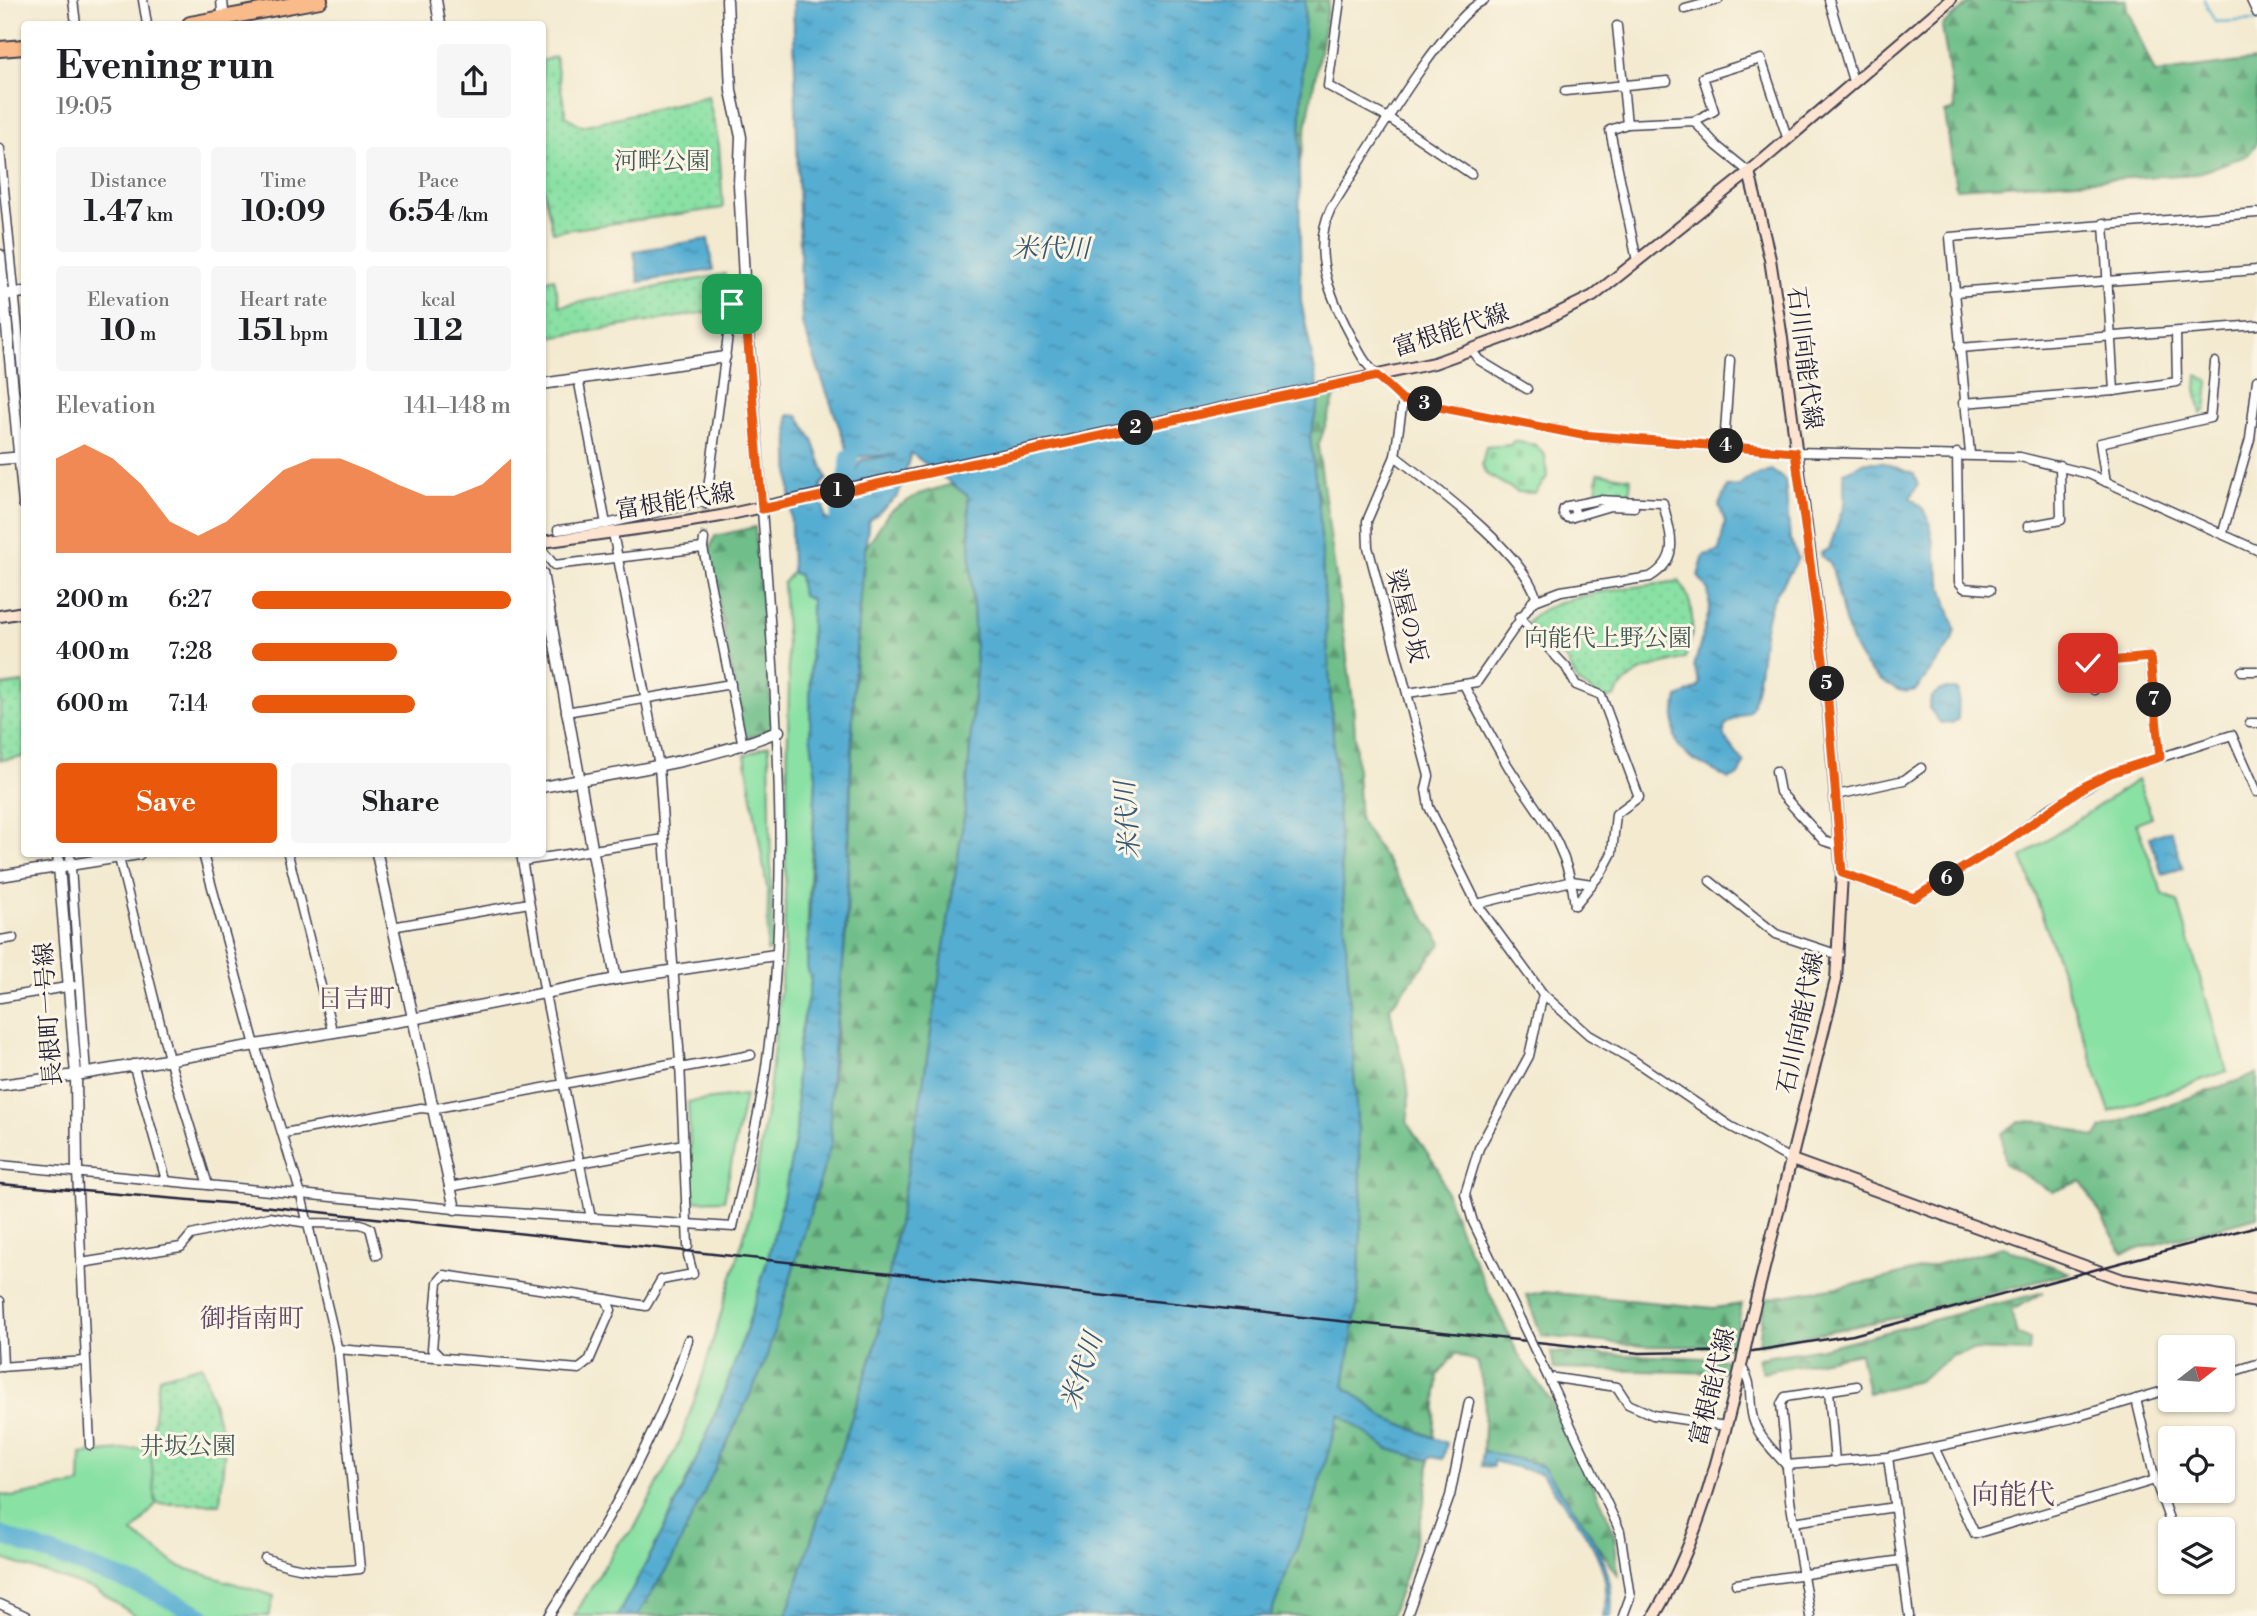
<!DOCTYPE html>
<meta charset="utf-8">
<style>
body{margin:0;font-family:"Libre Bodoni","Noto Serif JP",serif;background:#f6f6f6;color:#202124;height:100vh;display:flex;flex-direction:column;font-size:26px;white-space:nowrap}
*{box-sizing:border-box;margin:0}
p{font-size:23px;color:#757577}
.icon{flex:none;width:38px;height:38px;fill:none;stroke:currentColor;stroke-width:2;stroke-linecap:round;stroke-linejoin:round}
.map{position:relative;flex:1;overflow:hidden}
.sheet{position:absolute;left:21px;top:21px;width:525px;height:836px;display:flex;flex-direction:column;background:#fff;border-radius:7px;box-shadow:0 2px 5px #0004}
.sheet>*{flex:none}
.needle{width:46px;rotate:73deg}
.tools{position:absolute;left:2158px;top:1335px;display:grid;gap:14px}
.tools a{display:grid;place-items:center;width:77px;height:77px;border-radius:7px;background:#fff;box-shadow:0 2px 5px #0004;font-size:35px}
.pin{position:absolute;display:grid;place-items:center;width:60px;height:60px;color:#fff;margin:-30px;border-radius:14px;box-shadow:0 4px 10px #0006}
.km{position:absolute;width:35px;height:35px;margin:-18px;border-radius:50%;background:#222;color:#fff;font-size:19px;line-height:35px;text-align:center}
.round{display:grid;place-items:center;flex:none;width:74px;height:74px;border-radius:7px;background:#f6f6f6}
.summary{display:flex;align-items:center;justify-content:space-between;height:119px;padding:0 35px}
h1{font-size:38px;font-weight:700;line-height:52px}
.figures{display:grid;grid-template-columns:repeat(3,1fr);gap:10px;height:119px;padding:7px 35px}
.figures div{display:grid;align-content:center;border-radius:7px;background:#f6f6f6;text-align:center}
.figures b{font-size:30px;font-weight:700}
.figures small{font-size:19px;font-weight:400}
.figures p{font-size:19px}
.chart{height:196px;padding:14px 35px}
.chart p{display:flex;justify-content:space-between}
.chart svg{width:100%;height:126px;margin-top:7px;fill:#ea580c;opacity:.7}
.cta{display:flex;gap:14px;margin-top:auto;padding:14px 35px}
.cta a{flex:1;height:80px;border-radius:7px;background:#ea580c;color:#fff;font-size:28px;font-weight:700;line-height:80px;text-align:center}
.cta a+a{background:#f6f6f6;color:#202124}
ul{padding:0 35px;list-style:none;font-size:23px}
li{display:grid;grid-template-columns:112px 84px 1fr;align-items:center;height:52px}
li i{height:18px;border-radius:9px;background:#ea580c}
.map>svg:first-child{display:block}
.grass{fill:#8ae1a4;stroke:#568270;stroke-width:2}
.forest{fill:url(#forest-firs);stroke:#487062;stroke-width:2}
.cemetery{fill:url(#cemetery-stones);stroke:#568270;stroke-width:2}
.park{fill:url(#park-dots);stroke:#568270;stroke-width:2}
.water{fill:url(#water-ripples);stroke:#3c6886;stroke-width:2}
.lines{fill:none;stroke-linecap:round;stroke-linejoin:round}
.stream{stroke:#55add2;stroke-width:2.5}
.river{stroke:#55add2;stroke-width:18}
.minor-tunnel{stroke:#c9c2b2;stroke-width:8;stroke-dasharray:8 4;stroke-linecap:butt}
.minor-casing{stroke:#414051;stroke-width:11}
.tertiary-casing{stroke:#414051;stroke-width:13}
.secondary-casing{stroke:#414051;stroke-width:14}
.trunk-casing{stroke:#414051;stroke-width:18}
.minor{stroke:#fff;stroke-width:8}
.tertiary{stroke:#fff;stroke-width:10}
.secondary{stroke:#fde4d1;stroke-width:10}
.trunk{stroke:#fabb8b;stroke-width:14}
.rail{stroke:#22223b;stroke-width:2.5}
.minor-bridge-casing{stroke:#414051;stroke-width:11;stroke-linecap:butt}
.secondary-bridge-casing{stroke:#414051;stroke-width:14;stroke-linecap:butt}
.minor-bridge{stroke:#fff;stroke-width:8}
.secondary-bridge{stroke:#fde4d1;stroke-width:10}
.route-casing{stroke:#fff;stroke-width:14}
.route{stroke:#ea580c;stroke-width:9}
.labels{text-anchor:middle;dominant-baseline:central;stroke-width:6;stroke-linejoin:round;paint-order:stroke}
.park-label{font-size:24px;fill:#415b5a;stroke:#fcf5e5}
.street-label{font-size:24px;fill:#22223b;stroke:#fcf5e5}
.water-label{font-size:26px;font-style:italic;fill:#365a77;stroke:#fcf5e5}
.neighbourhood-label{font-size:26px;fill:#614866;stroke:#fcf5e5}
.quarter-label{font-size:28px;fill:#614866;stroke:#fcf5e5}
</style>
<div class="map">
<svg width="2257" height="1616" viewBox="0 0 2257 1616">
<defs>
<pattern id="forest-firs" width="22" height="20" patternUnits="userSpaceOnUse" patternTransform="scale(1.75)"><rect width="22" height="20" fill="#6fbf8a"/><path d="M5 1l3.5 6h-7zM16 11l3.5 6h-7z" fill="#5b9b72"/></pattern>
<pattern id="cemetery-stones" width="16" height="16" patternUnits="userSpaceOnUse" patternTransform="scale(1.75)"><rect width="16" height="16" fill="#8ae1a4"/><path d="M2 7V4a2 2 0 0 1 4 0v3zM10 15v-3a2 2 0 0 1 4 0v3z" fill="#77c18e"/></pattern>
<pattern id="park-dots" width="8" height="8" patternUnits="userSpaceOnUse" patternTransform="scale(1.75)"><rect width="8" height="8" fill="#8ae1a4"/><path d="M2 2h.1M6 6h.1" fill="none" stroke="#77c18e" stroke-width="1.8" stroke-linecap="round"/></pattern>
<pattern id="water-ripples" width="26" height="14" patternUnits="userSpaceOnUse" patternTransform="scale(1.75)"><rect width="26" height="14" fill="#55add2"/><path d="M2 4q2-2 4 0t4 0M15 11q2-2 4 0t4 0" fill="none" stroke="#468cac"/></pattern>
</defs>
<rect width="100%" height="100%" fill="#fcf5e5"/>
<filter id="ink" filterUnits="userSpaceOnUse"><feTurbulence type="fractalNoise" baseFrequency=".0143" numOctaves="2"/><feDisplacementMap in="SourceGraphic" scale="14" xChannelSelector="R" yChannelSelector="G"/><feConvolveMatrix kernelMatrix="1 2 1 2 8 2 1 2 1" color-interpolation-filters="sRGB"/></filter>
<filter id="wash" filterUnits="userSpaceOnUse"><feTurbulence type="fractalNoise" baseFrequency=".00686" numOctaves="4" result="noise"/><feDisplacementMap in="SourceGraphic" scale="28" xChannelSelector="R" yChannelSelector="G"/><feGaussianBlur stdDeviation="1.57" result="paint"/><feColorMatrix in="noise" values="0 0 0 0 0 0 0 0 0 0 0 0 0 0 0 0 0 1.4 0 .05"/><feComposite in="paint" operator="in"/></filter>
<g filter="url(#wash)">
<rect width="100%" height="100%" fill="#f3ead0"/>
<g class="grass">
<path d="M792 572 799 575 802 595 811 599 810 733 816 776 808 910 807 967 811 981C806 1012 796 1045 796 1076 796 1098 799 1117 795 1140 764 1308 702 1467 617 1616H574L619 1542 634 1529 680 1441 700 1384 750 1216 768 1100 784 955 789 679 783 583Z"/>
<path d="M769 745 772 950 767 951 768 893 745 755Z"/>
<path d="M2137 780 2152 817 2136 823 2163 894 2178 902 2227 1071 2110 1112 2022 857Z"/>
<path d="M745 1095 724 1200 693 1201 688 1102Z"/>
<path d="M150 1447 156 1504 133 1533 178 1566 274 1596 269 1616H136L96 1590 0 1558V1494L11 1497 80 1484 81 1454Z"/>
</g>
<g class="forest">
<path d="M1305 0H1329L1299 168Z"/>
<path d="M1972 0H2126L2127 9 2155 73 2257 60V143L2248 155 2196 174 1956 188 1945 113 1955 110 1942 26Z"/>
<path d="M1337 391 1318 447 1353 701 1360 821 1442 943 1390 1007C1395 1051 1415 1078 1407 1123L1437 1167 1461 1233 1519 1356 1565 1421 1614 1531 1618 1575 1554 1482 1533 1465 1483 1451 1485 1398 1478 1363 1456 1353 1438 1375 1434 1437 1387 1419 1344 1386 1358 1299 1362 1201 1319 510 1310 437 1320 396Z"/>
<path d="M952 484 968 496 976 669 965 811 922 1091 877 1341 786 1616H637L667 1568 764 1365 832 1141 829 1113 847 922 854 686 865 549 889 512 919 494Z"/>
<path d="M755 527 773 729 744 739 709 551 715 536Z"/>
<path d="M2257 1074V1217L2123 1253 2081 1181 2052 1192 2005 1164 2002 1134 2019 1121 2049 1122 2095 1138 2102 1128Z"/>
<path d="M2003 1247 2070 1273 1896 1318 1759 1345 1764 1299 1874 1281Z"/>
<path d="M1543 1292 1714 1308 1742 1304 1734 1347 1643 1346 1542 1336 1526 1295Z"/>
<path d="M2044 1292 2011 1311 2017 1334 2030 1340 2029 1352 1972 1350 1952 1356 1918 1381 1868 1393 1860 1353 1762 1372 1758 1358 1822 1348Z"/>
<path d="M1551 1352 1726 1359 1725 1373 1554 1369Z"/>
<path d="M1339 1413 1388 1449 1429 1460C1429 1504 1407 1574 1391 1616H1270L1314 1503Z"/>
</g>
<path class="cemetery" d="M1513 441 1535 445 1545 455 1547 477 1535 493 1518 492 1486 474 1482 465 1486 447 1511 445Z"/>
<g class="park">
<path d="M555 56 566 116 582 126 708 96 719 145 723 208 553 232 543 188 542 61Z"/>
<path d="M725 274 721 310 543 339V281L554 278 560 306Z"/>
<path d="M2197 375 2209 381 2206 410 2201 414 2196 389Z"/>
<path d="M1598 473 1631 478 1629 497 1596 496Z"/>
<path d="M1679 581C1696 602 1695 634 1685 658 1656 668 1632 666 1615 696L1605 700 1578 682 1567 660 1527 624C1548 592 1641 588 1679 581Z"/>
<path d="M24 683V757L0 760V686Z"/>
<path d="M202 1365 225 1443 220 1504H156L150 1447 159 1377Z"/>
</g>
<g class="water">
<path d="M793 0H1305L1299 168 1301 301 1320 396 1310 437 1319 510 1362 1201 1358 1299 1344 1386 1387 1419 1447 1443 1443 1459 1431 1457 1429 1460 1388 1449 1339 1414 1314 1503 1270 1616H786L877 1341 922 1091 965 811 976 670 968 496 911 453 898 496 869 521C849 657 852 797 845 934 842 1002 824 1073 832 1141L764 1365 672 1560 637 1616H617C703 1467 764 1309 795 1140 799 1118 796 1098 796 1076 796 1045 806 1012 811 981L807 967 816 776 810 733 811 599 802 596 799 575 792 572 788 415 798 416 813 440 827 479 821 485 825 519 833 521 845 514 853 476 861 460 896 455 850 457 802 323Z"/>
<path d="M708 239 713 270 639 282 634 251Z"/>
<path d="M1866 462H1881L1914 474 1918 485 1910 497 1923 509 1929 521 1939 575 1955 630 1953 641 1916 690C1906 693 1899 691 1890 686 1846 663 1844 611 1832 568 1829 559 1822 560 1820 553L1829 549 1844 505V472Z"/>
<path d="M1771 470 1785 480 1790 539 1798 558C1792 573 1777 588 1771 605 1759 639 1763 676 1751 709 1744 716 1733 718 1727 724 1716 735 1739 754 1744 763L1738 776 1729 779C1684 753 1665 755 1678 697L1698 688 1700 683 1694 667 1710 608 1708 590 1698 576 1704 555 1719 551 1725 522 1719 505 1727 487 1740 486 1745 480Z"/>
<path d="M1944 689H1956L1959 692 1958 719 1952 723 1941 724 1929 708C1930 697 1934 692 1944 689Z"/>
<path d="M2171 830 2183 868 2162 874 2150 837Z"/>
<path d="M1483 1451 1539 1464 1545 1469C1577 1514 1618 1558 1611 1616H1603C1620 1564 1570 1514 1542 1474L1493 1461V1467L1481 1466Z"/>
</g>
<g class="lines">
<path class="stream" d="M2204 0 2215 22 2257 20"/>
<g class="river">
<path d="M835 541 850 457"/>
<path d="M0 1535 149 1589 202 1616"/>
</g>
</g>
</g>
<g filter="url(#ink)">
<g class="lines">
<path class="minor-tunnel" d="M704 539 706 504"/>
<g class="minor-casing">
<g id="minor">
<path d="M73 0 76 24"/>
<path d="M143 0 147 24"/>
<path d="M1340 0 1328 86 1390 119 1471 174"/>
<path d="M1484 0C1444 19 1360 164 1331 208 1311 250 1329 294 1349 332 1355 343 1360 356 1368 365 1378 378 1391 389 1403 400L1395 456 1367 521 1368 547 1429 776 1426 789 1429 807 1477 904 1543 994 1589 1035 1633 1060 1730 1126 1792 1160"/>
<path d="M1829 0 1853 81"/>
<path d="M2251 0 2257 13"/>
<path d="M1685 9 1718 0"/>
<path d="M1617 26 1627 124"/>
<path d="M1565 91 1667 81"/>
<path d="M1694 121 1714 111 1703 77 1761 59 1787 137"/>
<path d="M0 149 24 390"/>
<path d="M2104 223 2114 391"/>
<path d="M1637 261 1610 130 1627 124 1694 121 1717 146 1749 172"/>
<path d="M1954 292 2257 270"/>
<path d="M1959 348 2257 325"/>
<path d="M1472 351 1479 360 1527 389"/>
<path d="M578 378 606 524 707 501"/>
<path d="M1403 400 1582 435 1674 443 1795 452 2020 457 2089 474 2257 550"/>
<path d="M1963 403 2114 391 2177 382 2176 332"/>
<path d="M1724 446 1730 360"/>
<path d="M1957 453 1959 582 1964 588 1990 590"/>
<path d="M1970 454 1950 237 2257 213"/>
<path d="M1395 456C1433 486 1523 552 1536 597L1477 682 1408 693"/>
<path d="M2106 482 2100 443 2210 418 2215 362"/>
<path d="M706 504 732 304 745 297"/>
<circle cx="1569" cy="512" r="6"/>
<path d="M1573 517 1610 506 1634 507"/>
<path d="M2028 526 2061 520 2060 465"/>
<path d="M558 530 606 524"/>
<path d="M2223 532 2250 439 2257 380"/>
<path d="M613 533 659 766 680 1062 688 1246"/>
<path d="M704 539 703 548 743 746"/>
<path d="M542 550 554 565 703 548"/>
<path d="M1532 602 1561 591 1650 577C1682 558 1670 533 1663 503L1598 500 1568 506"/>
<path d="M1519 617 1566 667 1576 685 1601 695 1639 797 1616 814 1612 853 1602 872 1575 905"/>
<path d="M2242 671H2257"/>
<path d="M1464 685C1478 712 1492 739 1508 766 1540 817 1567 840 1575 905"/>
<path d="M2094 690 2089 662 2149 657 2160 757"/>
<path d="M566 712 731 684"/>
<path d="M2250 723H2257"/>
<path d="M1776 771 1780 792 1824 841 1841 846"/>
<path d="M1837 795 1904 780 1921 768"/>
<path d="M70 854 86 1073"/>
<path d="M203 854 255 1045 301 1195 339 1355 360 1569C325 1573 297 1571 265 1558"/>
<path d="M288 854 332 1030"/>
<path d="M521 854 545 994 591 1218"/>
<path d="M119 858 169 1059 208 1185"/>
<path d="M523 861 664 839"/>
<path d="M1842 874 1915 898 2010 839 2047 810 2111 773 2232 735 2257 792"/>
<path d="M1710 881 1776 934 1839 955"/>
<path d="M1477 904 1572 881 1592 884"/>
<path d="M392 927 529 903"/>
<path d="M0 940 13 938"/>
<path d="M0 998 73 986"/>
<path d="M133 1064 166 1180"/>
<path d="M680 1068 751 1055"/>
<path d="M284 1133 421 1108 431 1109 680 1062"/>
<path d="M0 1165 455 1209 733 1227C743 1181 755 1134 763 1087 793 896 776 700 762 509"/>
<path d="M77 1171 90 1445"/>
<path d="M449 1187 684 1144"/>
<path d="M81 1263 181 1247 191 1235 269 1217 308 1223 361 1224 370 1228 377 1255"/>
<path d="M606 1299 646 1306 661 1280 693 1274 688 1255"/>
<path d="M0 1301 3 1367"/>
<path d="M1520 1319 1473 1222 1465 1194 1479 1148 1529 1056 1543 994"/>
<path d="M337 1349 579 1369 589 1361 611 1310 606 1299 444 1275 438 1282 432 1349 439 1356"/>
<path d="M1741 1366C1754 1386 1748 1392 1752 1414 1755 1434 1773 1450 1786 1465"/>
<path d="M0 1367 85 1361"/>
<path d="M2222 1375 2257 1364"/>
<path d="M1548 1377 1620 1531 1630 1597 1623 1616"/>
<path d="M1548 1377 1617 1387 1628 1404 1653 1415 1726 1426"/>
<path d="M1829 1391 1835 1462"/>
<path d="M2136 1399 2155 1480 2173 1530"/>
<path d="M1934 1447 1975 1534 2155 1480"/>
<path d="M1888 1457 1909 1616"/>
<path d="M1786 1465 1888 1457 2072 1418 2170 1389"/>
<path d="M1793 1522 1895 1507"/>
<path d="M1736 1584 1902 1560"/>
<path d="M0 1604 26 1616"/>
<path d="M549 1616C604 1528 657 1439 688 1340"/>
<path d="M1407 1616 1450 1496 1469 1402"/>
<path d="M1810 1616 1790 1500 1781 1404 1785 1397 1857 1386"/>
</g>
</g>
<g class="tertiary-casing">
<g id="tertiary">
<path d="M222 0 224 24"/>
<path d="M436 0 440 24"/>
<path d="M727 0 731 91 741 137 739 184 745 297 762 509"/>
<path d="M0 255 24 504"/>
<path d="M3 295 24 292"/>
<path d="M542 384 725 357"/>
<path d="M0 459 24 457"/>
<path d="M542 573 616 979"/>
<path d="M542 787C622 772 704 762 779 731"/>
<path d="M58 854 76 1075 77 1171"/>
<path d="M377 854 455 1209"/>
<path d="M0 876 139 854"/>
<path d="M0 1085 76 1075 412 1019 616 979 775 955"/>
</g>
</g>
<g class="secondary-casing">
<g id="secondary">
<path d="M1749 172 1770 259 1782 339 1827 689 1842 874 1836 980 1752 1316"/>
<path d="M721 516 1434 363 1522 331 1593 296 1749 172 1950 0"/>
<path d="M542 542 679 523"/>
<path d="M0 616 24 612"/>
<path d="M1792 1160 2123 1280 2257 1302"/>
<path d="M1654 1616C1700 1539 1720 1452 1741 1366"/>
</g>
</g>
<g class="trunk-casing">
<g id="trunk">
<path d="M190 24 320 0"/>
<path d="M0 49 24 47"/>
</g>
</g>
<use href="#minor" class="minor"/>
<use href="#tertiary" class="tertiary"/>
<use href="#secondary" class="secondary"/>
<use href="#trunk" class="trunk"/>
<path class="rail" d="M0 1184 272 1207 1640 1353 1753 1351 1853 1335 2257 1226"/>
<g class="minor-bridge-casing">
<path id="minor-bridge" d="M1520 1319 1548 1377"/>
</g>
<g class="secondary-bridge-casing">
<g id="secondary-bridge">
<path d="M679 523 721 516"/>
<path d="M1741 1366 1752 1316"/>
</g>
</g>
<use href="#minor-bridge" class="minor-bridge"/>
<use href="#secondary-bridge" class="secondary-bridge"/>
</g>
</g>
<g class="lines" filter="url(#ink)">
<g class="route-casing">
<path id="route" d="M732 304 744 297 762 509 1377 376 1403 400 1582 435 1795 452 1827 689 1842 873 1914 898 2010 839 2085 786 2111 773 2160 757 2150 657 2088 663"/>
</g>
<use href="#route" class="route"/>
</g>
<g class="labels">
<g class="park-label">
<text x="662" y="162">河畔公園</text>
<text x="1608" y="639">向能代上野公園</text>
<text x="188" y="1447">井坂公園</text>
</g>
<g class="street-label">
<text transform="translate(1451 331) rotate(-18)">富根能代線</text>
<text transform="translate(1804 358) rotate(83)">石川向能代線</text>
<text transform="translate(675 502) rotate(-9)">富根能代線</text>
<text transform="translate(1406 616) rotate(75)">梁屋の坂</text>
<text transform="translate(49 1014) rotate(-94)">長根町一号線</text>
<text transform="translate(1801 1023) rotate(-78)">石川向能代線</text>
<text transform="translate(1713 1387) rotate(-76)">富根能代線</text>
</g>
<g class="water-label">
<text x="1051" y="249">米代川</text>
<text transform="translate(1128 820) rotate(-94)">米代川</text>
<text transform="translate(1082 1371) rotate(-71)">米代川</text>
</g>
<g class="neighbourhood-label">
<text x="356" y="999">日吉町</text>
<text x="252" y="1319">御指南町</text>
</g>
<g class="quarter-label">
<text x="2013" y="1495">向能代</text>
</g>
</g>
</svg>
<div class="tools">
<a><svg class="needle" viewBox="-14 -14 28 28"><path d="M0-13l5 13h-10z" fill="#e53935"/><path d="M0 13l5-13h-10z" fill="#757577"/></svg></a>
<a><svg class="icon" aria-label="locate" viewBox="0 0 24 24"><circle cx="12" cy="12" r="6"/><path d="M12 2v4M12 18v4M2 12h4M18 12h4"/></svg></a>
<a><svg class="icon" aria-label="layers" viewBox="0 0 24 24"><path d="M12 4l9 5-9 5-9-5zM3 14l9 5 9-5"/></svg></a>
</div>
<div class="pin" style="left:732px;top:304px;background:#1e9e55"><svg class="icon" aria-label="arrive" viewBox="0 0 24 24"><path d="M6 21V4h12l-3 4 3 4H6"/></svg></div>
<div class="pin" style="left:2088px;top:663px;background:#d93025"><svg class="icon" aria-label="check" viewBox="0 0 24 24"><path d="M5 12l5 5 9-10"/></svg></div>
<b class="km" style="left:838px;top:491px">1</b>
<b class="km" style="left:1136px;top:428px">2</b>
<b class="km" style="left:1425px;top:404px">3</b>
<b class="km" style="left:1726px;top:446px">4</b>
<b class="km" style="left:1827px;top:684px">5</b>
<b class="km" style="left:1947px;top:879px">6</b>
<b class="km" style="left:2154px;top:700px">7</b>
<section class="sheet">
<div class="summary"><div><h1>Evening run</h1><p>19:05</p></div><a class="round"><svg class="icon" aria-label="share" viewBox="0 0 24 24"><path d="M12 15V3M7 8l5-5 5 5M5 13v7h14v-7"/></svg></a></div>
<div class="figures">
<div><p>Distance</p><b>1.47<small> km</small></b></div>
<div><p>Time</p><b>10:09</b></div>
<div><p>Pace</p><b>6:54<small> /km</small></b></div>
</div>
<div class="figures">
<div><p>Elevation</p><b>10<small> m</small></b></div>
<div><p>Heart rate</p><b>151<small> bpm</small></b></div>
<div><p>kcal</p><b>112</b></div>
</div>
<div class="chart"><p><span>Elevation</span>141–148 m</p>
<svg viewBox="0 0 160 44" preserveAspectRatio="none"><path d="M0 44V11L10 6L20 11L30 20L40 33L50 38L60 33L70 24L80 15L90 11L100 11L110 15L120 20L130 24L140 24L150 20L160 11V44z"/></svg>
</div>
<ul>
<li><b>200 m</b>6:27<i style="width:100%"></i></li>
<li><b>400 m</b>7:28<i style="width:56%"></i></li>
<li><b>600 m</b>7:14<i style="width:63%"></i></li>
</ul>
<div class="cta"><a>Save</a><a>Share</a></div>
</section>
</div>
